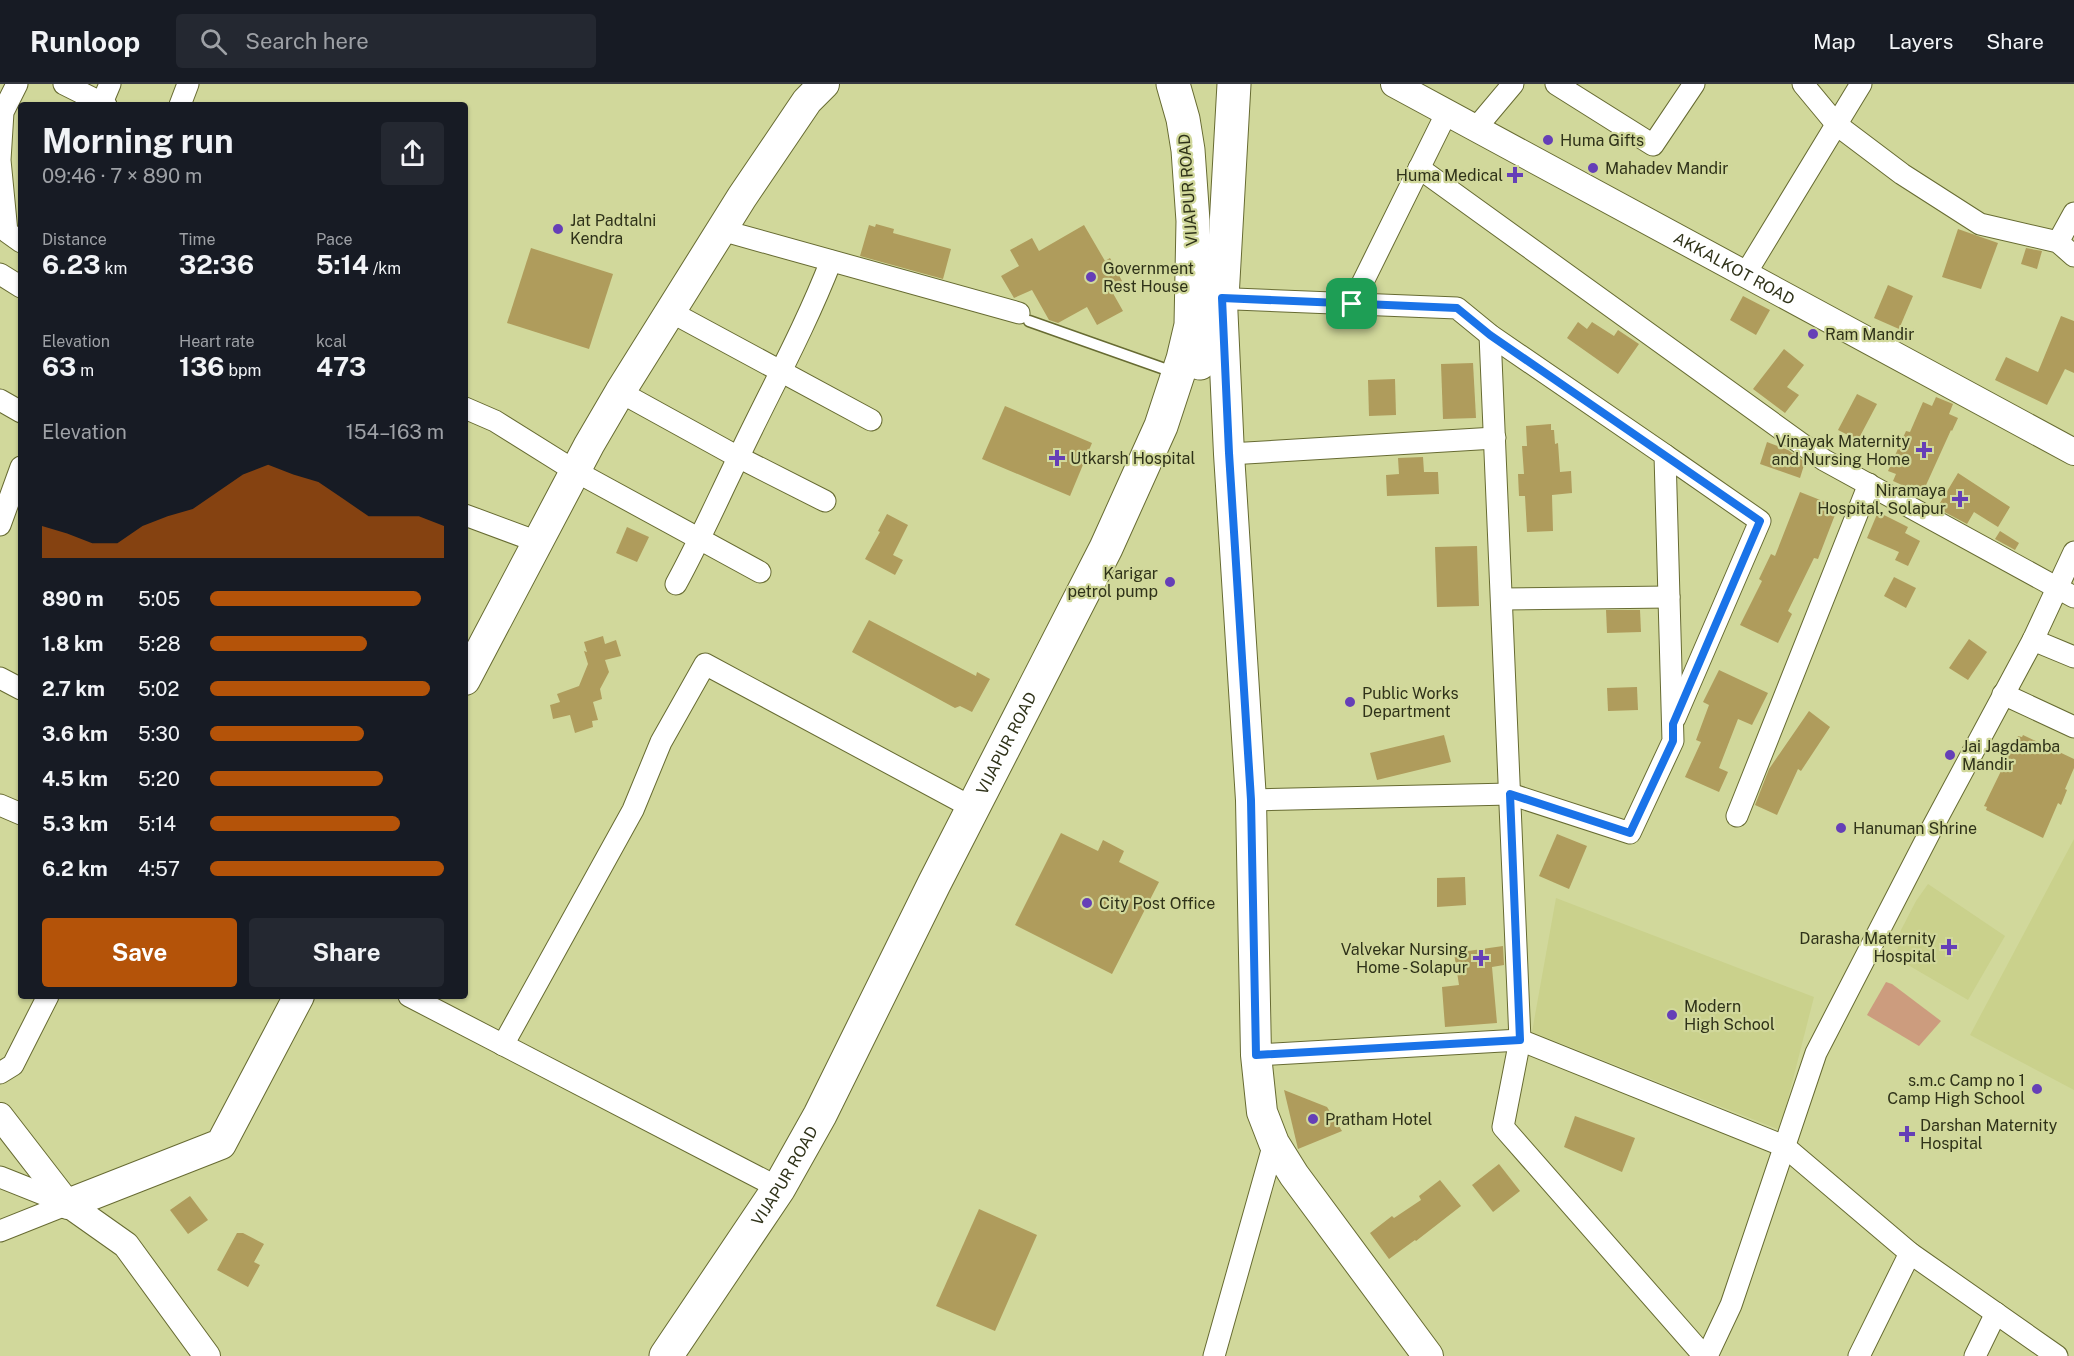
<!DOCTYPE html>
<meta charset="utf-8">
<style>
body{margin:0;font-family:"Public Sans",sans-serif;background:#242831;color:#f1f3f6;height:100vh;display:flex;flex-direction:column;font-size:22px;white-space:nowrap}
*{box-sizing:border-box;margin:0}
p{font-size:20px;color:#9ea1a6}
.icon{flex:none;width:33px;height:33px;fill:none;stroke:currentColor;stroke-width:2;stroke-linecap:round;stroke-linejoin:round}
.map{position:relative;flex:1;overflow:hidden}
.side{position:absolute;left:18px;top:18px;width:450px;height:897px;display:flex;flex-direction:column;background:#171b24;border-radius:6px;box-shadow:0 2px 4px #0004}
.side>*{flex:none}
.pin{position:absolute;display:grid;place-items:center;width:51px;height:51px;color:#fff;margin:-26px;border-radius:12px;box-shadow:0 3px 9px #0006}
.round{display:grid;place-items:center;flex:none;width:63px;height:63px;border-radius:6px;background:#242831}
.overview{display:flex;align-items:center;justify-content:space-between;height:102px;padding:0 24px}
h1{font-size:33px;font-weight:700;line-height:45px}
.stats{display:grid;grid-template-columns:repeat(3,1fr);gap:9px;height:102px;padding:6px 24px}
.stats div{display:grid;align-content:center}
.stats b{font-size:26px;font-weight:700}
.stats small{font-size:16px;font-weight:400}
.stats p{font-size:16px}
.chart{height:168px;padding:12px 24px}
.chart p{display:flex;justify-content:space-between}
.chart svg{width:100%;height:108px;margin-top:6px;fill:#b45309;opacity:.7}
.primary-button{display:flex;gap:12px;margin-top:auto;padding:12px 24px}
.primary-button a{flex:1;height:69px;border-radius:6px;background:#b45309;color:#fff;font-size:24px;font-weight:700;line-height:69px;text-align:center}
.primary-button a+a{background:#242831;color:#f1f3f6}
ul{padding:0 24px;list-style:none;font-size:20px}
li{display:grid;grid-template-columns:96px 72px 1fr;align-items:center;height:45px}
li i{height:15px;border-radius:8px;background:#b45309}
header{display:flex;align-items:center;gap:36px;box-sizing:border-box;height:84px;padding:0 30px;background:#171b24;border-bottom:2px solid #363941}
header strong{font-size:28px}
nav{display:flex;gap:33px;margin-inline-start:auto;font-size:21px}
.search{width:420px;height:54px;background:#242831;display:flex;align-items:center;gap:15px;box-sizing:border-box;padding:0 21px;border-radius:6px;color:#9ea1a6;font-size:22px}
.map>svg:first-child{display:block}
.built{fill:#cad18c}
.green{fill:#cc9c7e}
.building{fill:#af9c5c}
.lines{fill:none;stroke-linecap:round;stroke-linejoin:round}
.service-casing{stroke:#676b32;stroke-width:13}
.minor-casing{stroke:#676b32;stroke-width:23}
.tertiary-casing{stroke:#676b32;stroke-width:28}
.secondary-casing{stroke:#676b32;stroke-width:32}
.primary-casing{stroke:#676b32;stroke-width:35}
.service{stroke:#fff;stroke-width:10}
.minor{stroke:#fff;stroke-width:21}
.tertiary{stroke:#fff;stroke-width:26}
.secondary{stroke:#fff;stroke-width:30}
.primary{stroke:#fff;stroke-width:33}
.route-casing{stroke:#fff;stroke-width:12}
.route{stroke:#1a73e8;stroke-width:8}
.poi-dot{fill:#653fb7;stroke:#d1d89b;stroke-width:2}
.labels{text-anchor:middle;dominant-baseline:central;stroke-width:4.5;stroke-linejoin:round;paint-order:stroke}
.poi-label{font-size:16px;fill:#2f3219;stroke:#d1d89b;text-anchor:start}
.street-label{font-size:16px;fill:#2f3219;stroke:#d1d89b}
</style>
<header>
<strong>Runloop</strong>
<div class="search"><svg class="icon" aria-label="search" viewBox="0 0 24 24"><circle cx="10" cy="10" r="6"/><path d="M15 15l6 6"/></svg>Search here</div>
<nav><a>Map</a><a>Layers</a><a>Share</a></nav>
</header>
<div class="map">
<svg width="2074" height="1272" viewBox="0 0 2074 1272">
<rect width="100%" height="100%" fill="#d1d89b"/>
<g class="built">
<path d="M2074 755V1006L1970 951Z"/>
<path d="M1928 800 2005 852 1968 916 1896 874 1901 846 1916 817Z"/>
<path d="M1556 814 1814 913 1780 1046 1532 948Z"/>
</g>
<path class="green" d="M1886 898 1892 900 1941 937 1919 962 1867 931Z"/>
<g class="building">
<path d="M876 140 894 145 893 149 951 165 943 195 860 172 869 141 875 143Z"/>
<path d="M1084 141 1105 177 1110 174 1122 197 1110 204 1123 227 1097 241 1087 223 1058 239 1049 236 1032 206 1014 214 1001 192 1019 182 1010 166 1032 154 1039 167Z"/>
<path d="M1958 145 1998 159 1981 205 1942 193Z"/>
<path d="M531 164 613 190 589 265 507 239Z"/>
<path d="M2026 164 2042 167 2037 185 2021 180Z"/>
<path d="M1888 201 1913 212 1899 245 1874 234Z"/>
<path d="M1743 212 1770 226 1756 251 1730 236Z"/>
<path d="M2061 232 2074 237V289L2065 285 2047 321 1995 296 2006 273 2038 288Z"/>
<path d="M1578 238 1587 245 1592 238 1614 252 1618 246 1639 260 1618 290 1567 254Z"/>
<path d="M1784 265 1804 281 1787 303 1799 311 1785 329 1753 305Z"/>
<path d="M1473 279 1476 334 1443 335 1441 280Z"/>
<path d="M1395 295 1396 331 1369 332 1368 296Z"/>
<path d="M1857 310 1877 320 1858 356 1838 346Z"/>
<path d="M1936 313 1953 320 1949 330 1958 334 1952 347 1951 346 1922 410 1893 397 1896 390 1888 387 1906 347 1910 348 1923 318 1932 322Z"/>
<path d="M1005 322 1092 359 1070 412 982 375Z"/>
<path d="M1551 340V346H1554L1555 360 1558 359 1560 388 1571 387 1572 409 1552 411 1553 447 1527 448 1525 412H1519L1518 390H1524L1522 362H1527L1526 342Z"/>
<path d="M1767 358 1788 366 1805 378 1800 394 1760 380Z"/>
<path d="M1423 373 1424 388H1438L1439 410 1387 412 1386 391 1399 390 1398 374Z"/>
<path d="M1958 389 2010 423 1998 443 1974 428 1967 440 1937 424Z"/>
<path d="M1800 408 1838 423 1818 475 1814 474 1788 527 1792 530 1778 559 1740 541 1762 497 1759 495 1771 470 1775 472Z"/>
<path d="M1878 428 1908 443 1905 449 1920 457 1908 482 1895 476 1899 468 1867 454Z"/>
<path d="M887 430 908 441 893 471 903 476 895 491 865 475 880 448 878 447Z"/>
<path d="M627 443 649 453 637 478 616 469Z"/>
<path d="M2000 447 2019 459 2015 466 1995 455Z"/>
<path d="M1477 462 1479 522 1437 523 1435 463Z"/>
<path d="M1894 493 1916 504 1906 524 1884 512Z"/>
<path d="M1606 526H1640L1641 548 1607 549Z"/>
<path d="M869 536 976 592 977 588 990 595 972 628 960 622 955 624 852 568Z"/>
<path d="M603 552 605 560 616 556 621 572 605 576 609 588 600 605 602 615 593 618 598 636 592 637 593 643 575 649 570 631 553 635 550 621 560 618 557 610 579 602 588 580 584 567 587 568 584 558Z"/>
<path d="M1969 555 1987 568 1968 596 1949 584Z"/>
<path d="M1719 586 1768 609 1752 641 1738 635 1719 684 1728 688 1719 708 1685 693 1701 658 1696 656 1709 621 1703 618Z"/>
<path d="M1637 603 1638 626 1608 627 1607 604Z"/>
<path d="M1809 627 1830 643 1801 687 1798 685 1777 731 1755 721 1769 685Z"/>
<path d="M1444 651 1451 678 1377 696 1370 669Z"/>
<path d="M2023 651 2074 675V684L2065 705 2067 706 2061 721 2058 719 2043 754 1986 726 1987 723 1984 722 2018 652 2022 653Z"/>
<path d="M1061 749 1098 767 1103 756 1124 767 1119 778 1159 798 1112 890 1015 841Z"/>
<path d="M1557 750 1587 762 1569 805 1539 792Z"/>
<path d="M1465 793 1466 821 1437 823V794Z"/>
<path d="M1503 862 1504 881 1492 883 1497 939 1445 943 1442 903 1459 901 1454 869Z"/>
<path d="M1284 1006 1327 1023 1342 1047 1298 1065Z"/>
<path d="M1575 1032 1635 1054 1622 1088 1564 1063Z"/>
<path d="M1499 1080 1520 1107 1493 1128 1472 1101Z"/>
<path d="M1440 1096 1461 1122 1416 1157 1415 1156 1389 1175 1370 1149 1392 1132 1394 1134 1421 1116 1419 1112Z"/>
<path d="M190 1112 208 1136 188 1150 170 1126Z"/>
<path d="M979 1125 1037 1151 995 1247 936 1222Z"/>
<path d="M237 1149H243L264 1160 254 1178 260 1181 248 1203 217 1186Z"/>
</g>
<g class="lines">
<g class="service-casing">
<path id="service" d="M1029 237 1176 289"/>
</g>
<g class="minor-casing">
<g id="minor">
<path d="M17 0 3 28 0 76 7 148 21 158"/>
<path d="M64 0 106 21"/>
<path d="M1556 0 1653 61 1694 0"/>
<path d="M1803 0 1837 41 1902 90 1980 140 2058 158 2074 172"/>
<path d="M102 19 110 0"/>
<path d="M180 21 188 0"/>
<path d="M1476 44 1513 0"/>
<path d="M1419 84 1824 376 2074 513"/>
<path d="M721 146 1019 229"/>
<path d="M2058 158 2074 129"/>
<path d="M1746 189 1861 0"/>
<path d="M0 190 21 203"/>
<path d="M1210 214 1457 224 1490 251 1665 371 1673 657 1630 749 1510 710 1251 716"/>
<path d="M1352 220 1447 28"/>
<path d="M671 228 871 336"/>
<path d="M1490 251 1520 956 1503 1043 1704 1272"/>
<path d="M620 308 738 373 825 417"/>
<path d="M0 316 21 328"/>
<path d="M465 324 495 337 575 387 760 488"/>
<path d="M1229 370 1495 354"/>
<path d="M1665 371 1760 437 1675 634"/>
<path d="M465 431 538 458"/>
<path d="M0 441 21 383"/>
<path d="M676 500C699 458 718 415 739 372 770 307 805 244 831 177"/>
<path d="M1502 515 1669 513"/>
<path d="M2033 556 2074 573"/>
<path d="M0 594 21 605"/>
<path d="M2003 610 2074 643"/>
<path d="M0 721 21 730"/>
<path d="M1737 732 1869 400"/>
<path d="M409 912 779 1104"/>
<path d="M503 961 633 726 661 658 705 580 973 724"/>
<path d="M1256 971 1520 956 1784 1062 1910 1169 2057 1272"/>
<path d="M0 989 13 981 48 912"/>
<path d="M0 1093 68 1120"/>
<path d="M0 1147 68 1120"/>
<path d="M1214 1272 1274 1059"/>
<path d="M1707 1272 1731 1221 1816 969 1931 746 2033 556 2074 468"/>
<path d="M1859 1272 1910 1169"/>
<path d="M1975 1272 1996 1229"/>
</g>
</g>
<g class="tertiary-casing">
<g id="tertiary">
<path id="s1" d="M1394 0 2074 368"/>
<path d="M0 1032 68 1120 126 1161 207 1272"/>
</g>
</g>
<g class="secondary-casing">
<g id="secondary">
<path d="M1222 218 1229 370 1251 716 1256 971 1262 1028 1274 1059 1294 1091 1428 1272"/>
<path d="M465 596 589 361 620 308 742 113 807 17 824 0"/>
<path d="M68 1120 221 1060 299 912"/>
</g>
</g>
<g class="primary-casing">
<g id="primary">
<path d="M1200 279 1222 214 1234 0"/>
<path id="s2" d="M666 1272 779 1104 820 1031 934 800 1106 464 1161 342 1183 275 1191 241 1193 137 1188 66 1183 35 1173 0"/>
</g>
</g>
<use href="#service" class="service"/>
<use href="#minor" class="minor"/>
<use href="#tertiary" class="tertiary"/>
<use href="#secondary" class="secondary"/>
<use href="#primary" class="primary"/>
</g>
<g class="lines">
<g class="route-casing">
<path id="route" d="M1222 214 1457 224 1490 251 1760 437 1673 640V657L1630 749 1510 710 1520 956 1256 971 1251 716 1229 369Z"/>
</g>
<use href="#route" class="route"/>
</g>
<g class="poi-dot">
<circle cx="1548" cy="56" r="6"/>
<circle cx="1593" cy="84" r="6"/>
<path d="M1512 82h6v6h6v6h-6v6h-6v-6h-6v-6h6z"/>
<circle cx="558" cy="145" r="6"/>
<circle cx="1091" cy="193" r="6"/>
<circle cx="1813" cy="250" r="6"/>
<path d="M1921 357h6v6h6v6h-6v6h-6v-6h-6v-6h6z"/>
<path d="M1054 365h6v6h6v6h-6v6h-6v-6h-6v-6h6z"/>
<path d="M1957 406h6v6h6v6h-6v6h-6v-6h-6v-6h6z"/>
<circle cx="1170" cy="498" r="6"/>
<circle cx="1350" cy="618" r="6"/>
<circle cx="1950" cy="671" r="6"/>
<circle cx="1841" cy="744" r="6"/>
<circle cx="1087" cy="819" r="6"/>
<path d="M1946 854h6v6h6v6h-6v6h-6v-6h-6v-6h6z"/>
<path d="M1478 865h6v6h6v6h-6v6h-6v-6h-6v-6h6z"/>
<circle cx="1672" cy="931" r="6"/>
<circle cx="2037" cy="1005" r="6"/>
<circle cx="1313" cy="1035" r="6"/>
<path d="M1904 1041h6v6h6v6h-6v6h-6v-6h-6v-6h6z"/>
</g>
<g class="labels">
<g class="poi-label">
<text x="1560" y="56">Huma Gifts</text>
<text x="1605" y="84">Mahadev Mandir</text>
<text x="1503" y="91" text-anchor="end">Huma Medical</text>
<text x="570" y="136">Jat Padtalni<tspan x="570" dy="18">Kendra</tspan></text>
<text x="1103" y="184">Government<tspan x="1103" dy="18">Rest House</tspan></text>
<text x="1825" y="250">Ram Mandir</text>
<text x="1910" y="357" text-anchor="end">Vinayak Maternity<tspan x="1910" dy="18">and Nursing Home</tspan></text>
<text x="1070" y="374">Utkarsh Hospital</text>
<text x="1946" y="406" text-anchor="end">Niramaya<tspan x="1946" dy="18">Hospital, Solapur</tspan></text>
<text x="1158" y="489" text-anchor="end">Karigar<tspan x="1158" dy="18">petrol pump</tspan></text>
<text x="1362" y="609">Public Works<tspan x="1362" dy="18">Department</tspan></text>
<text x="1962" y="662">Jai Jagdamba<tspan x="1962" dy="18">Mandir</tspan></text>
<text x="1853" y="744">Hanuman Shrine</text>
<text x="1099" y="819">City Post Office</text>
<text x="1936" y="854" text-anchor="end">Darasha Maternity<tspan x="1936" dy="18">Hospital</tspan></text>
<text x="1468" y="865" text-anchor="end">Valvekar Nursing<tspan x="1468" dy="18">Home - Solapur</tspan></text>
<text x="1684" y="922">Modern<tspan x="1684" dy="18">High School</tspan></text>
<text x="2025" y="996" text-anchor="end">s.m.c Camp no 1<tspan x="2025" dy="18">Camp High School</tspan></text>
<text x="1325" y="1035">Pratham Hotel</text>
<text x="1920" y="1041">Darshan Maternity<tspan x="1920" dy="18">Hospital</tspan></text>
</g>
<g class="street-label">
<text transform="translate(1188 106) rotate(-94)">VIJAPUR ROAD</text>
<text stroke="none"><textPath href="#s1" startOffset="387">AKKALKOT ROAD</textPath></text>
<text stroke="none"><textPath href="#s2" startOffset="702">VIJAPUR ROAD</textPath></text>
<text stroke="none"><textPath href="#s2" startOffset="216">VIJAPUR ROAD</textPath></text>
</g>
</g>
</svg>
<div class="pin" style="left:1352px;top:220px;background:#1e9e55"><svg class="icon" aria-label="arrive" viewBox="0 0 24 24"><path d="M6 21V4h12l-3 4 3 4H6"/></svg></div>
<section class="side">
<div class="overview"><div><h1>Morning run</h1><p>09:46 · 7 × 890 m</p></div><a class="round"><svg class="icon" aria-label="share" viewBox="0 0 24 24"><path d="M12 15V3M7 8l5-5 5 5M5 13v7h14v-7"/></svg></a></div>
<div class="stats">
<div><p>Distance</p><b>6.23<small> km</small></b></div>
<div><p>Time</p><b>32:36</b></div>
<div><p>Pace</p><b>5:14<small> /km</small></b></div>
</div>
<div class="stats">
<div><p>Elevation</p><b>63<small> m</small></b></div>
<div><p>Heart rate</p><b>136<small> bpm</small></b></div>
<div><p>kcal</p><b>473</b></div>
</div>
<div class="chart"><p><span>Elevation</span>154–163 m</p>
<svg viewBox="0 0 160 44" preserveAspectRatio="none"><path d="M0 44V31L10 34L20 38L30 38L40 31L50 27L60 24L70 17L80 10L90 6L100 10L110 13L120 20L130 27L140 27L150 27L160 31V44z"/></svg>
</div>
<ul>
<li><b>890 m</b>5:05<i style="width:90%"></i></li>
<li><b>1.8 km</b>5:28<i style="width:67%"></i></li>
<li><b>2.7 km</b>5:02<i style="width:94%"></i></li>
<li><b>3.6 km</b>5:30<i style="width:66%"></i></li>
<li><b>4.5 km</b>5:20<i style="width:74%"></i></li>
<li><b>5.3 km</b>5:14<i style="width:81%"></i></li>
<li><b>6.2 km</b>4:57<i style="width:100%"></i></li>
</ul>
<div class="primary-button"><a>Save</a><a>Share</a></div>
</section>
</div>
